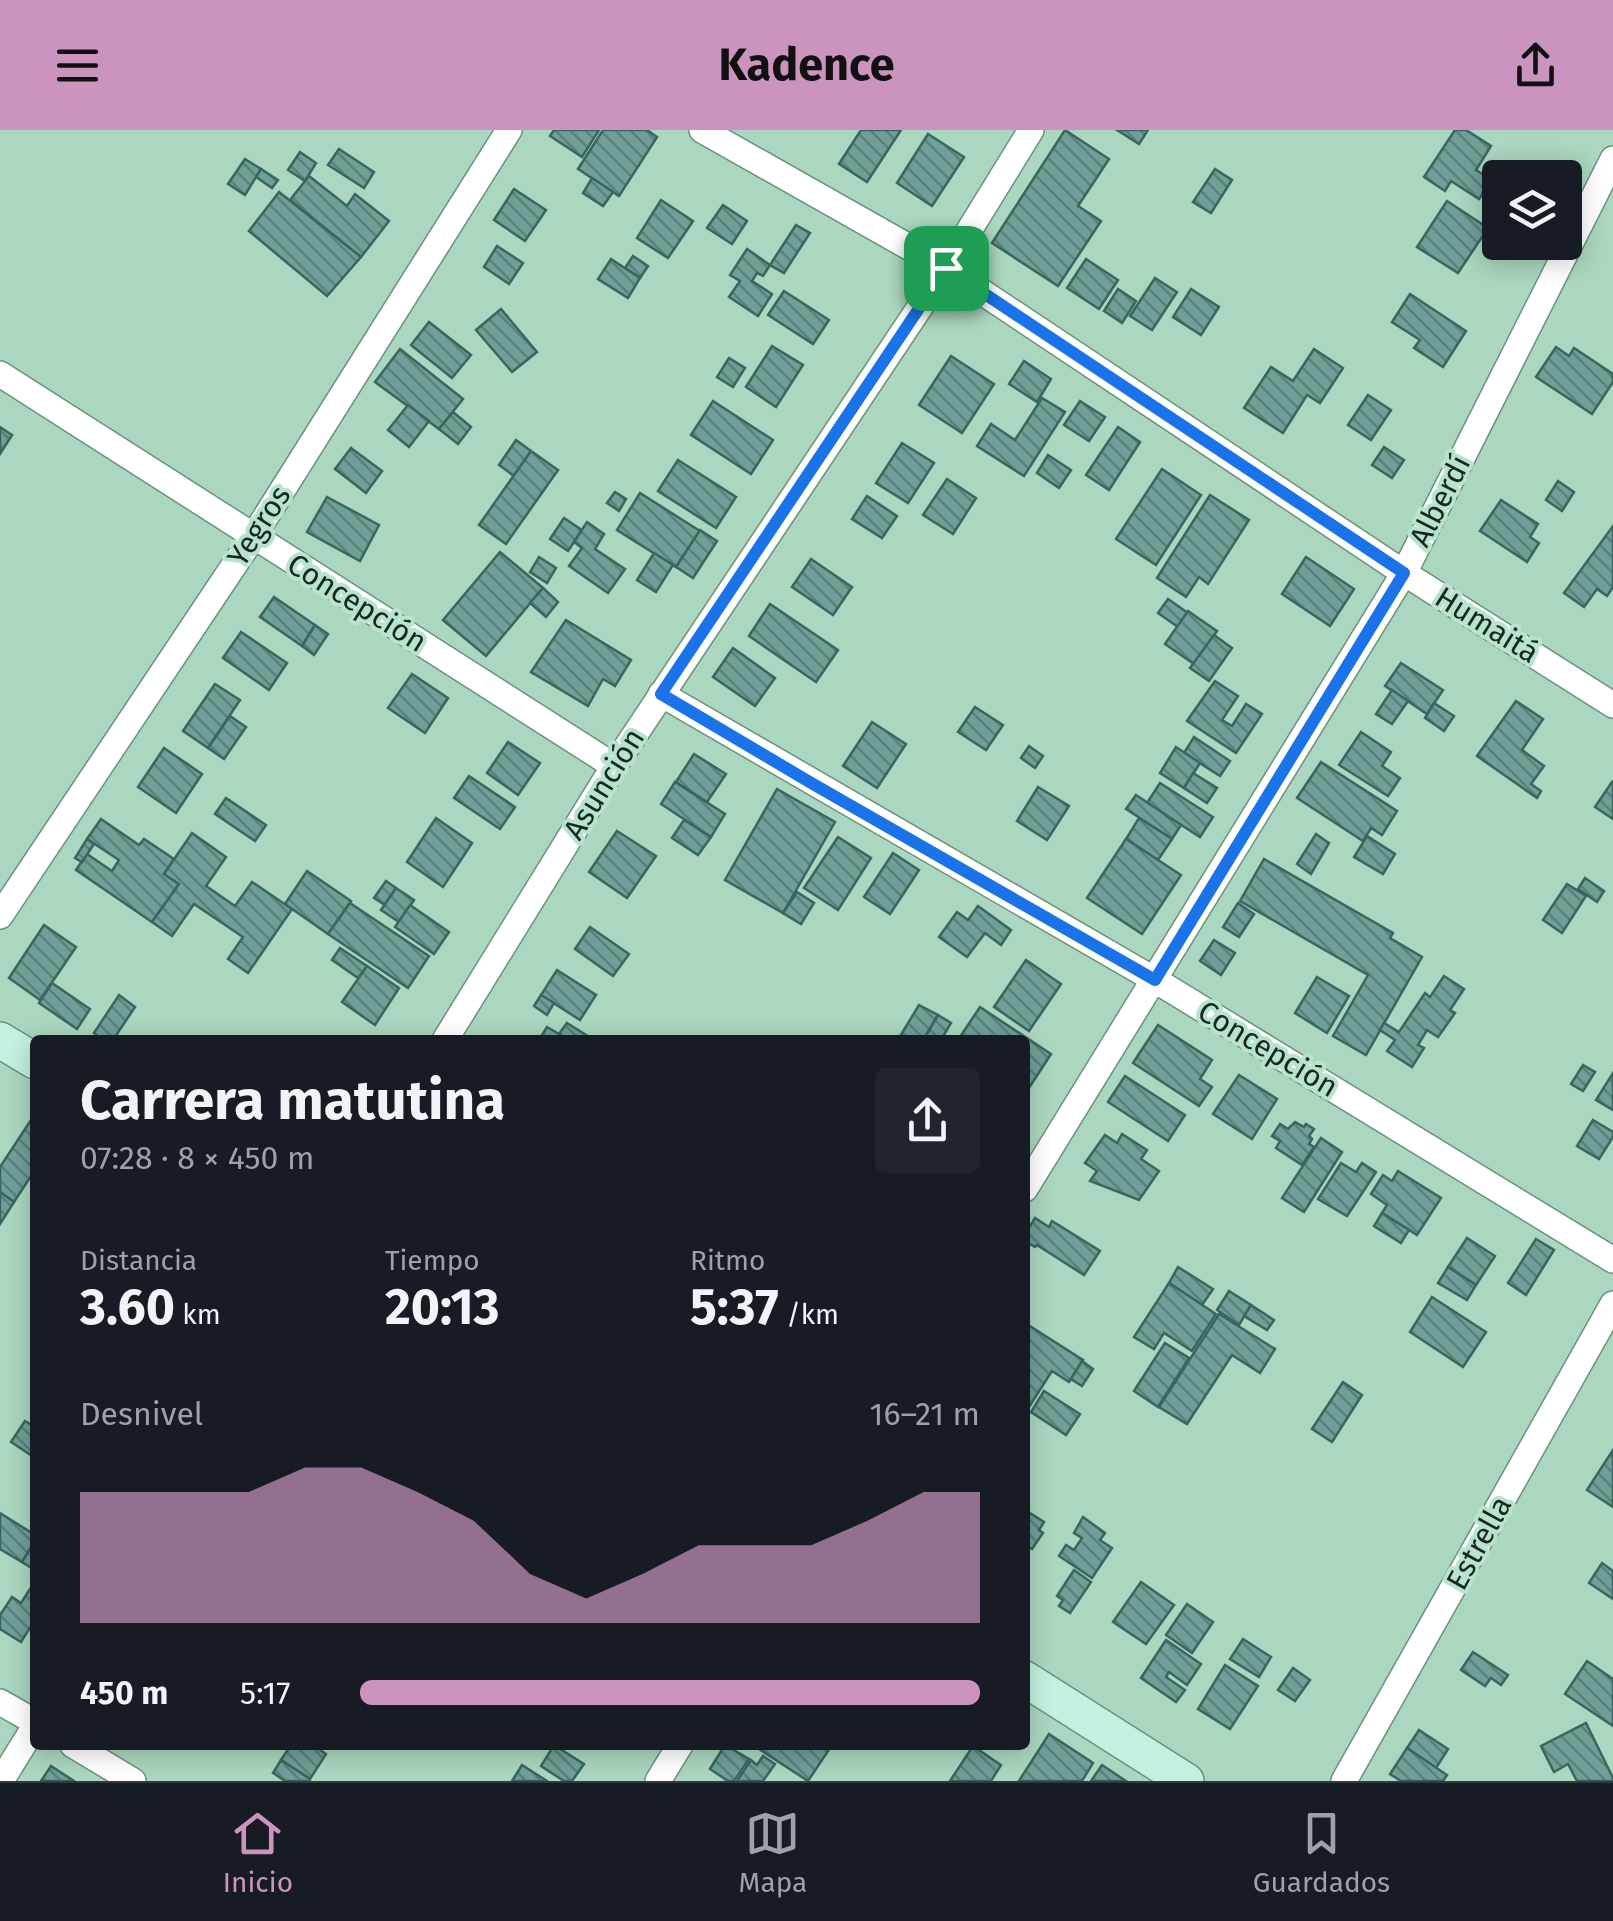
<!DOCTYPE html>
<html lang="es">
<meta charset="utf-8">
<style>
body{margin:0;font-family:"Fira Sans",sans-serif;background:#20242c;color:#f1f3f6;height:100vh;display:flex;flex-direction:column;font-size:38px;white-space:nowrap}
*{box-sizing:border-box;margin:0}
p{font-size:32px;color:#9ea1a6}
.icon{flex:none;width:55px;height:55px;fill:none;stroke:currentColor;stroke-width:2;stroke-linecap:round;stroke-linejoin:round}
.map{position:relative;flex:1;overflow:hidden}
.drawer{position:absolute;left:30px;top:905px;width:1000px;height:715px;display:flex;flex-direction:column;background:#171b24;border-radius:10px;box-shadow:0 5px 25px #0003}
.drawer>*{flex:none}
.buttons{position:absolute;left:1482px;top:30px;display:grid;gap:20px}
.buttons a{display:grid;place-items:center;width:100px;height:100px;border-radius:10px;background:#171b24;box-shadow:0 5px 25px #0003;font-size:50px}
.pin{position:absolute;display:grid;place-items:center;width:85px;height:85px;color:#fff;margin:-42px;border-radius:20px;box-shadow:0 5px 15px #0006}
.round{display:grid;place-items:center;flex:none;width:105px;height:105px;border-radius:10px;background:#20242c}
.overview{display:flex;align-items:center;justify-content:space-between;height:170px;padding:0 50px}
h1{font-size:55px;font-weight:700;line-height:75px}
.metrics{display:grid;grid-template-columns:repeat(3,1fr);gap:15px;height:170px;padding:10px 50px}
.metrics div{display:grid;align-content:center}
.metrics b{font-size:50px;font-weight:700}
.metrics small{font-size:28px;font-weight:400}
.metrics p{font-size:28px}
.chart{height:280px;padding:20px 50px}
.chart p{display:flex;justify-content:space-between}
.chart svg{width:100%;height:180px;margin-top:10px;fill:#ca94be;opacity:.7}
ul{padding:0 50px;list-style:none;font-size:32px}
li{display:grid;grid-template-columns:160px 120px 1fr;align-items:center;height:75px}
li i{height:25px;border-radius:12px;background:#ca94be}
header{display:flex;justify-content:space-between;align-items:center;height:130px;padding:0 50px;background:#ca94be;color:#111;font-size:45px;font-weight:700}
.dock{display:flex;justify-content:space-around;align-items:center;height:140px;border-top:2px solid #363941;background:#171b24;font-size:28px;color:#9ea1a6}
.dock a{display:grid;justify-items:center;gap:5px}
.dock .active{color:#ca94be}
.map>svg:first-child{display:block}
.building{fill:url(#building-back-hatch);stroke:#37675f;stroke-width:2.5}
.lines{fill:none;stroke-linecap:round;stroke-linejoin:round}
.street-casing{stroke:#69927d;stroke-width:28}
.secondary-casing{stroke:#69927d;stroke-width:38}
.street{stroke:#fff;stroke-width:25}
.secondary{stroke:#c2f1df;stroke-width:35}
.route-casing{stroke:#fff;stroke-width:20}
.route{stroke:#1a73e8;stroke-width:12}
.labels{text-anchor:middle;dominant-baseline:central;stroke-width:8;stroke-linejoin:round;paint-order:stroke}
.street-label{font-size:30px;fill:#182820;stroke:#b8e3cc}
</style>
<header><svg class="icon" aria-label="menu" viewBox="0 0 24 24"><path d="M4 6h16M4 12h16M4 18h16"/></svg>Kadence<svg class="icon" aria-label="share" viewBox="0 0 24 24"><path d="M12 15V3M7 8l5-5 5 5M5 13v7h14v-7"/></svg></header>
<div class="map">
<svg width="1613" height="1651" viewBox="0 0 1613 1651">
<defs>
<pattern id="building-back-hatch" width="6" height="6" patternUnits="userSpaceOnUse" patternTransform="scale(2.5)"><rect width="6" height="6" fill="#6fa097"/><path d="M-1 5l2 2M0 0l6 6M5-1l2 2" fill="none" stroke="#5a827b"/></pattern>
</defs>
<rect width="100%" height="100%" fill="#abd6bf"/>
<g class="building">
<path d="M554 0H599L582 27 550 6Z"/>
<path d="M603 0H647L657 7 619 66 578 39Z"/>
<path d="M861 0H901L867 52 839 34Z"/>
<path d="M1065 0 1109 29 1078 76 1101 91 1058 156 992 113Z"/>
<path d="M1117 0H1148L1139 14Z"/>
<path d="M1455 0H1466L1491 16 1476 40 1492 50 1479 69 1451 51 1445 61 1424 47Z"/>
<path d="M928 4 964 27 932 76 897 53Z"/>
<path d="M339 19 374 42 364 58 328 35Z"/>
<path d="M300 22 316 33 305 51 288 40Z"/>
<path d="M245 29 261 39 245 65 228 54Z"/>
<path d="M261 39 278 50 272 58 256 47Z"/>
<path d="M1215 39 1232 50 1211 83 1193 72Z"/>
<path d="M309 46 347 76 355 64 389 91 361 127 290 70Z"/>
<path d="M592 48 613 62 603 76 583 63Z"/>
<path d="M514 59 546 80 525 111 494 90Z"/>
<path d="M279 62 361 127 327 166 249 101Z"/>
<path d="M661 70 693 91 668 128 637 108Z"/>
<path d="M1447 71 1488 98 1458 143 1417 117Z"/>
<path d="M723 75 747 91 732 114 707 98Z"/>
<path d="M796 95 810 103 784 143 770 135Z"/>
<path d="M497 116 523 133 509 154 484 137Z"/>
<path d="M747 119 770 135 763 146 757 143 752 151 772 164 758 186 729 167 740 151 730 145Z"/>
<path d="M633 126 648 136 640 148 625 138Z"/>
<path d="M611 129 640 148 628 168 598 149Z"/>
<path d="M1086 129 1118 150 1099 179 1067 158Z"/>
<path d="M1155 148 1177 162 1152 200 1130 186Z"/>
<path d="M1118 159 1136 171 1122 193 1104 181Z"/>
<path d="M1191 159 1219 177 1201 205 1173 187Z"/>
<path d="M784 161 829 190 813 214 768 185Z"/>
<path d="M1410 164 1466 201 1443 237 1414 218 1420 210 1392 192Z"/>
<path d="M501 179 537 222 512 242 476 200Z"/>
<path d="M429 192 471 225 452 248 411 215Z"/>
<path d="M772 216 803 235 776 277 746 257Z"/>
<path d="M1556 217 1569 226 1574 218 1613 244V252L1592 284 1536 247Z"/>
<path d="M400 219 463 269 439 299 375 252Z"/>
<path d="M1314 219 1343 238 1320 273 1307 265 1283 303 1244 278 1271 237 1293 251Z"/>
<path d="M951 226 994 254 962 303 919 275Z"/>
<path d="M729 228 745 238 733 257 717 247Z"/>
<path d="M1024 231 1051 249 1037 272 1009 254Z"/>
<path d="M1368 265 1391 280 1371 310 1348 295Z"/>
<path d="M1042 268 1065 282 1024 346 977 316 991 294 1015 310Z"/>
<path d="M713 271 773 310 751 344 691 305Z"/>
<path d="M1080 271 1105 287 1089 311 1064 295Z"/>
<path d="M408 275 429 291 409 317 388 300Z"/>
<path d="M453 282 471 297 458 314 439 299Z"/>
<path d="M0 297 12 305 0 324Z"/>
<path d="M1118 297 1140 312 1109 360 1086 345Z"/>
<path d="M516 310 531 321 514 346 499 335Z"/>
<path d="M902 313 934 333 908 373 876 353Z"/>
<path d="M1384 317 1404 330 1392 348 1372 335Z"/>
<path d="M351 318 382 341 366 363 335 339Z"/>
<path d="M531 321 558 340 506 414 479 395Z"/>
<path d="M1048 325 1071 340 1059 358 1037 343Z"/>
<path d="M678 330 736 367 716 398 658 361Z"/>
<path d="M1162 339 1201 365 1156 435 1116 409Z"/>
<path d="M947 349 976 368 953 404 923 385Z"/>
<path d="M1558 351 1574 362 1562 381 1546 370Z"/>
<path d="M615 362 626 369 619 381 607 373Z"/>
<path d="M640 363 700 401 676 437 617 400Z"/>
<path d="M1210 365 1249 390 1208 454 1199 447 1186 467 1157 448Z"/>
<path d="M867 366 897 386 882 408 852 389Z"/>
<path d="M327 367 379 395 360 431 307 402Z"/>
<path d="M1501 370 1538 394 1530 407 1539 413 1527 432 1480 401Z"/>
<path d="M564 388 582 400 568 421 550 409Z"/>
<path d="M587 392 604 404 595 419 625 439 608 463 569 436 582 418 574 412Z"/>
<path d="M1613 396V457L1607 466 1597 459 1584 477 1564 463Z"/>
<path d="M700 400 717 411 693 448 676 437Z"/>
<path d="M500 422 543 458 486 526 443 490Z"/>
<path d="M654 423 673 435 656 462 637 450Z"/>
<path d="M539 427 556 438 547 453 530 442Z"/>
<path d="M1306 427 1354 459 1330 496 1282 464Z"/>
<path d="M811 429 852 457 833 485 792 457Z"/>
<path d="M543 458 558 472 546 487 530 473Z"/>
<path d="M274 467 315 495 302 516 260 487Z"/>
<path d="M1168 469 1188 483 1178 497 1158 483Z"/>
<path d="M770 474 838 520 816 552 749 506Z"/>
<path d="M1188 481 1217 501 1194 534 1165 514Z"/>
<path d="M566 490 631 530 615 556 603 549 588 576 531 542Z"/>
<path d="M315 495 328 504 314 525 302 516Z"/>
<path d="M241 502 287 533 269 560 223 528Z"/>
<path d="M1214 505 1232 518 1209 551 1190 538Z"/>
<path d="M733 518 775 548 755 576 713 547Z"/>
<path d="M1401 533 1443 560 1427 584 1385 556Z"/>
<path d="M412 544 448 568 425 603 388 578Z"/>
<path d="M1215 551 1238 566 1222 590 1232 596 1246 574 1262 584 1236 623 1187 591Z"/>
<path d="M215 554 240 570 208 618 183 601Z"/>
<path d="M1392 560 1408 571 1392 594 1376 584Z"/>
<path d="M1516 571 1543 589 1522 620 1544 636 1531 654 1541 661 1537 668 1477 626Z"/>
<path d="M1434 573 1454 586 1444 601 1425 588Z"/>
<path d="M975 577 1003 595 986 620 958 602Z"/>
<path d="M230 586 246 597 224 629 208 618Z"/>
<path d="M872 592 906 614 877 658 843 636Z"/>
<path d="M1361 602 1391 622 1382 636 1400 648 1388 666 1339 635Z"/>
<path d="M1194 607 1230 631 1220 646 1184 623Z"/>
<path d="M508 612 540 633 518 665 487 643Z"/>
<path d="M1029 616 1043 626 1035 638 1021 628Z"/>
<path d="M1176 617 1200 633 1184 658 1160 643Z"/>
<path d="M164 618 202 644 176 683 138 657Z"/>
<path d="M694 624 726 644 707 672 676 652Z"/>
<path d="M1321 632 1397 681 1382 705 1371 698 1363 711 1297 668Z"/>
<path d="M1193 643 1217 658 1207 673 1184 658Z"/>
<path d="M469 646 515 677 500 699 454 668Z"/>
<path d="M675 652 725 684 711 707 661 674Z"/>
<path d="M1612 652 1613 653V689L1595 677Z"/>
<path d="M1160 653 1213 687 1200 707 1147 673Z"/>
<path d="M1038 657 1069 676 1047 710 1017 691Z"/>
<path d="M777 659 835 692 783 783 725 750Z"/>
<path d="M1136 665 1181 695 1172 709 1126 679Z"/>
<path d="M226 668 266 695 255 711 215 684Z"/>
<path d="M436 688 472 713 443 757 407 732Z"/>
<path d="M1139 688 1172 709 1158 730 1126 709Z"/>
<path d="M101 689 139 715 144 709 174 729 164 744 179 754 152 792 76 740 87 724 112 741 119 730 87 709Z"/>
<path d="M684 690 711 707 698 725 672 708Z"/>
<path d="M617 701 656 726 627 768 589 742Z"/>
<path d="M192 703 226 727 206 756 235 776 252 752 292 779 248 843 228 829 243 807 194 774 172 806 152 792 179 754 164 744Z"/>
<path d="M1316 704 1329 713 1311 744 1297 734Z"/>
<path d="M1367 706 1395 724 1383 744 1354 727Z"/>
<path d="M838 707 871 728 838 780 804 758Z"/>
<path d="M87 709 94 714 82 732 75 728Z"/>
<path d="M1126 709 1181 745 1142 804 1087 768Z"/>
<path d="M893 723 919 740 890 784 864 767Z"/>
<path d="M1264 729 1393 803 1390 808 1422 827 1366 925 1333 906 1368 845 1240 771Z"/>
<path d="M307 741 351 771 328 804 285 774Z"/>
<path d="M1585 748 1604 761 1597 772 1578 759Z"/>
<path d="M386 751 396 758 385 775 374 768Z"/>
<path d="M1567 754 1586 766 1562 803 1543 790Z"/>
<path d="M396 758 414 770 399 792 381 780Z"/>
<path d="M797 762 814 773 801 794 783 783Z"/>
<path d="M350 773 429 826 408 858 328 804Z"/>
<path d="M1238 773 1254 784 1239 807 1223 797Z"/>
<path d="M410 775 449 802 434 824 395 797Z"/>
<path d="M978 776 1011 800 1001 815 985 803 967 827 939 807 957 782 968 790Z"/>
<path d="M44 795 76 817 40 870 9 848Z"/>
<path d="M590 797 629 824 613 846 575 819Z"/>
<path d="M1214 810 1235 823 1221 845 1200 831Z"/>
<path d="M340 818 367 836 358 848 332 830Z"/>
<path d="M1026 830 1061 854 1029 901 994 877Z"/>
<path d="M367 836 399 858 375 895 342 872Z"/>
<path d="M557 840 596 865 580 890 541 865Z"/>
<path d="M1444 846 1464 859 1450 880 1455 883 1438 907 1427 900 1418 915 1424 918 1412 937 1387 921 1395 910 1380 900 1384 893 1399 902 1425 863 1430 867Z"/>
<path d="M1317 847 1349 866 1327 903 1295 883Z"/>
<path d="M52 853 90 879 77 899 39 873Z"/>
<path d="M119 865 135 877 113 910H103L94 903Z"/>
<path d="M541 865 554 873 547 885 534 876Z"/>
<path d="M919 875 938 885 923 910H903L899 908Z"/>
<path d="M980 877 1051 924 1025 964V910H958Z"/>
<path d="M938 885 951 893 941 910H933L926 906Z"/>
<path d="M567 893 594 910H568L559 904Z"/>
<path d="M1158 895 1212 930 1200 949 1212 957 1199 976 1133 933Z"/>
<path d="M547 897 559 904 568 910H539Z"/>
<path d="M1583 935 1595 942 1583 961 1571 954Z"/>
<path d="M1613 943V980L1596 970Z"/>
<path d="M1239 945 1277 969 1252 1009 1213 984Z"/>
<path d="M1125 946 1185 985 1168 1011 1108 972Z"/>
<path d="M35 984V1040L14 1072 0 1062V1037Z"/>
<path d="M1593 990 1613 1002V1007L1599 1029 1577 1016Z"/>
<path d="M1295 992 1304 997 1306 994 1314 999 1309 1006 1312 1009 1309 1014 1314 1017 1302 1035 1276 1018 1280 1011 1272 1006 1280 994 1288 999Z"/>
<path d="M1122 1004 1147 1020 1141 1029 1159 1041 1139 1070 1090 1051 1097 1041 1085 1033 1105 1005 1117 1013Z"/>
<path d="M1321 1008 1342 1022 1304 1082 1282 1068Z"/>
<path d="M1341 1033 1356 1042 1362 1033 1376 1042 1347 1086 1318 1069Z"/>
<path d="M1398 1041 1441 1068 1417 1105 1382 1083 1387 1075 1371 1064 1383 1045 1392 1051Z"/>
<path d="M0 1062 14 1072 0 1094Z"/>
<path d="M1382 1083 1409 1100 1401 1113 1374 1096Z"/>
<path d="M1035 1088 1049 1097 1052 1091 1100 1121 1084 1145 1037 1115 1035 1117 1025 1111V1104Z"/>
<path d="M1467 1108 1495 1126 1476 1155 1448 1137Z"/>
<path d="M1536 1109 1554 1120 1526 1165 1508 1153Z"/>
<path d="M1178 1137 1213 1159 1202 1175 1169 1153Z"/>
<path d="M1448 1137 1476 1155 1467 1170 1438 1153Z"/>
<path d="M1169 1153 1216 1184 1192 1221 1164 1203 1154 1219 1134 1207Z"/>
<path d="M1229 1161 1251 1175 1239 1195 1217 1180Z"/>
<path d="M1432 1167 1486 1202 1463 1237 1410 1202Z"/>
<path d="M1251 1175 1274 1190 1267 1200 1244 1186Z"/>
<path d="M1219 1184 1275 1219 1260 1243 1232 1225 1187 1294 1159 1277Z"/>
<path d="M1025 1193 1083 1230 1069 1252 1052 1241 1029 1277 1025 1275V1246L1029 1241 1025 1238Z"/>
<path d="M1165 1213 1189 1228 1158 1277 1134 1261Z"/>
<path d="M1082 1231 1093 1239 1082 1256 1071 1249Z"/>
<path d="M1343 1252 1362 1265 1332 1312 1312 1299Z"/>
<path d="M1044 1261 1080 1284 1066 1305 1031 1282Z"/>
<path d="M25 1291 35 1297V1328L11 1312Z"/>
<path d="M1613 1320V1377L1587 1360Z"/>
<path d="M1025 1380 1044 1392 1039 1400 1043 1403 1032 1419 1025 1414Z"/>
<path d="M0 1383 35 1405V1411L22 1432 0 1419Z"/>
<path d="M1083 1387 1105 1403 1100 1410 1112 1418 1092 1448 1059 1426 1066 1415 1074 1420 1082 1408 1074 1403Z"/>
<path d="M35 1411V1440L22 1432Z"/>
<path d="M1602 1433 1613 1441V1469L1589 1453Z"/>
<path d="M1074 1440 1091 1452 1070 1483 1059 1476 1063 1470 1057 1466Z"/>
<path d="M1141 1452 1174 1475 1146 1514 1113 1492Z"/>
<path d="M32 1456 35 1458V1490L21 1512 0 1499V1485L12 1467 21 1473Z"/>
<path d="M1187 1474 1213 1492 1192 1523 1166 1505Z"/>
<path d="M1243 1509 1271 1527 1259 1547 1230 1529Z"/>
<path d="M1166 1510 1201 1534 1187 1555 1169 1542 1166 1547 1185 1560 1176 1572 1141 1548Z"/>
<path d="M1473 1522 1508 1545 1501 1555 1491 1548 1485 1556 1461 1540Z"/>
<path d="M1587 1531 1613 1549V1596L1565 1564Z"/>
<path d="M1225 1535 1258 1556 1230 1599 1198 1579Z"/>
<path d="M1293 1538 1310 1550 1295 1571 1278 1560Z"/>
<path d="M1586 1593 1613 1648V1651H1577L1568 1634 1554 1642 1541 1616Z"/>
<path d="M1419 1600 1448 1619 1436 1638 1407 1618Z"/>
<path d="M1049 1604 1093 1633 1082 1651H1019Z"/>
<path d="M291 1615H313L326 1624 310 1649 281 1630Z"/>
<path d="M554 1615 584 1634 572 1651H564L541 1636Z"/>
<path d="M725 1615 749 1629 734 1651H728L710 1639Z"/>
<path d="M753 1615H832L808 1651Z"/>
<path d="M973 1616 1001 1635 991 1651H950Z"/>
<path d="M1407 1618 1447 1645 1443 1651H1401L1390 1644Z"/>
<path d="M763 1626 775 1634 763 1651H737L751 1630 757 1635Z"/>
<path d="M281 1630 310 1649 309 1651H285L273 1643Z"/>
<path d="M522 1635 547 1651H512Z"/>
<path d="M1102 1635 1126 1651H1091Z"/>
<path d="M51 1636 74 1651H41Z"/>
</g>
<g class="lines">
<g class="street-casing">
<g id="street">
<path d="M702 0 946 138 1404 443 1613 575"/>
<path d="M0 244 614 636"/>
<path d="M661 564 1155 850 1613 1130"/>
<path d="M0 786 253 407 509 0"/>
<path d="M445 910 614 636 946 138 1031 0"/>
<path d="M1025 1059 1404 443 1613 29"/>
<path d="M0 1572 35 1592"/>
<path d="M73 1615 133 1651"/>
<path d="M1 1651 35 1596"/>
<path d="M658 1651 680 1615"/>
<path d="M1344 1651 1613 1174"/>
</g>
</g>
<g class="secondary-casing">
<g id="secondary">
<path d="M0 910 35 931"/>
<path d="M1025 1549 1186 1651"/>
</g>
</g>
<use href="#street" class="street"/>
<use href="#secondary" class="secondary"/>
</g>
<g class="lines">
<g class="route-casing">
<path id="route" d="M946 138 1404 443 1155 850 813 654 661 564Z"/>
</g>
<use href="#route" class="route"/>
</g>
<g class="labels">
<g class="street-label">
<text transform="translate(1440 371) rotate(-63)">Alberdí</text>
<text transform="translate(259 396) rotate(-57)">Yegros</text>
<text transform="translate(357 473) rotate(32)">Concepción</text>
<text transform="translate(1487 495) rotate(32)">Humaitá</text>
<text transform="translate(604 654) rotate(-58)">Asunción</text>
<text transform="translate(1268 919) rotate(31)">Concepción</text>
<text transform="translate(1479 1413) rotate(-61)">Estrella</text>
</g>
</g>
</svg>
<div class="buttons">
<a><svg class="icon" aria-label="layers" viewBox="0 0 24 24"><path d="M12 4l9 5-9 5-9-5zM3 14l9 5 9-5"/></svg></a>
</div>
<div class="pin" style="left:946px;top:138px;background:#1e9e55"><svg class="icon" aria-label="arrive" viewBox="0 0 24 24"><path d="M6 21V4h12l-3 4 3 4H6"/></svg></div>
<section class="drawer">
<div class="overview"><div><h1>Carrera matutina</h1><p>07:28 · 8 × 450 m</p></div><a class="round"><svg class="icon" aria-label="share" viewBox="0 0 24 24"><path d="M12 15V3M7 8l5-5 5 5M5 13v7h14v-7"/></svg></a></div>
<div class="metrics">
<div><p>Distancia</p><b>3.60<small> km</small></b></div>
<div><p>Tiempo</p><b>20:13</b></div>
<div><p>Ritmo</p><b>5:37<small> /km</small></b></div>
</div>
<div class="chart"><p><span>Desnivel</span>16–21 m</p>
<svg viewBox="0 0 160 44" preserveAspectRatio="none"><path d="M0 44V12L10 12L20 12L30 12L40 6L50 6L60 12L70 19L80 32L90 38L100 32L110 25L120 25L130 25L140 19L150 12L160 12V44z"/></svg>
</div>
<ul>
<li><b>450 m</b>5:17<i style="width:100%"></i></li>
</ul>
</section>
</div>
<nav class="dock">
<a class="active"><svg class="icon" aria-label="home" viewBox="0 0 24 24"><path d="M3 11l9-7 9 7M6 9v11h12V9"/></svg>Inicio</a>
<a><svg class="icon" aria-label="map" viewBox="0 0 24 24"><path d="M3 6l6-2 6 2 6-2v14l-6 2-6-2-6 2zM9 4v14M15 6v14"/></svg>Mapa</a>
<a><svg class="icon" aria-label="saved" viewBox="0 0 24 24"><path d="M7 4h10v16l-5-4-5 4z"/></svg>Guardados</a>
</nav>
